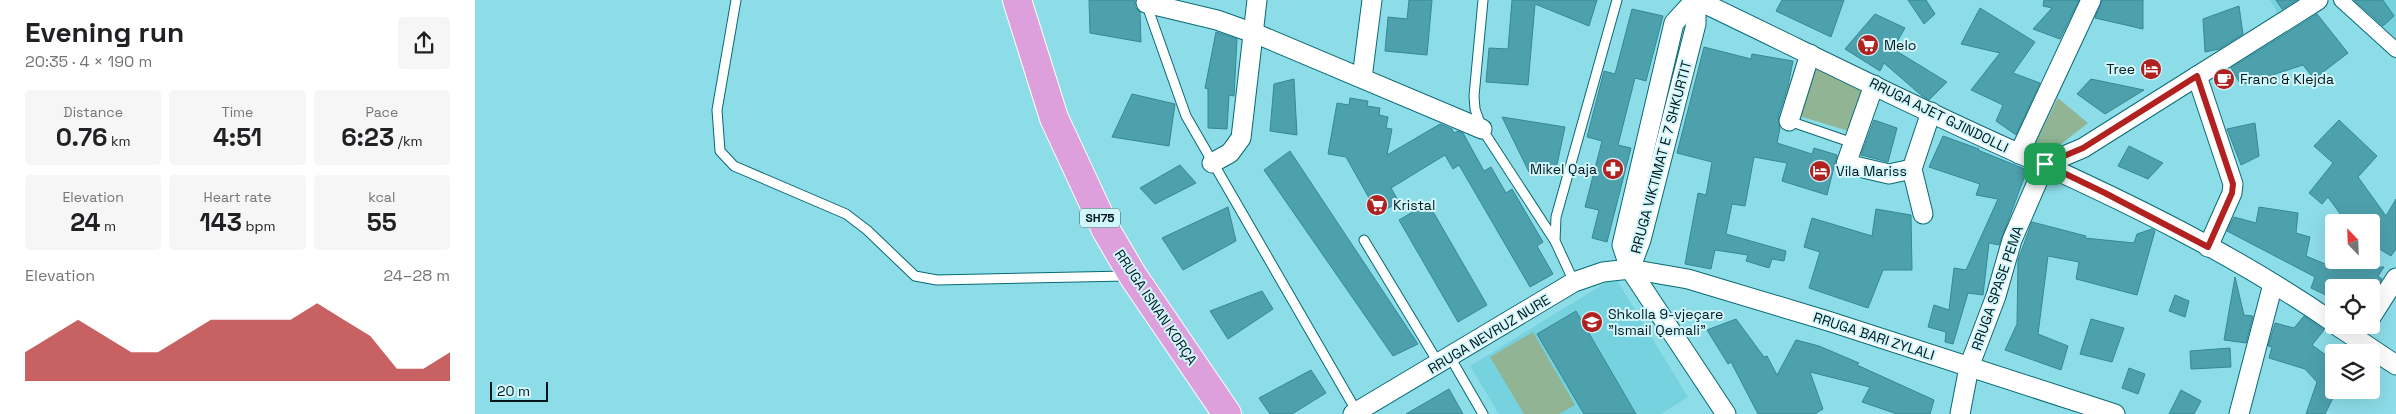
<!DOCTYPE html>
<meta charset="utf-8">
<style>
body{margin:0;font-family:"Space Grotesk",sans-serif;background:#f6f6f6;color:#202124;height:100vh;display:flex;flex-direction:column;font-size:19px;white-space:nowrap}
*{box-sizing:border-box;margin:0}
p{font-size:16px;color:#757577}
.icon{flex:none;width:28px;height:28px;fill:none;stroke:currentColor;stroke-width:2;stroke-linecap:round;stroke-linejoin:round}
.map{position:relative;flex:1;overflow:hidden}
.panel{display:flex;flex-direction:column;background:#fff;width:475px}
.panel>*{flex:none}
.needle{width:32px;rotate:337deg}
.tools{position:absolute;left:1850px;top:214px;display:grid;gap:10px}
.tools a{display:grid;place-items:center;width:55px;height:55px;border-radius:5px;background:#fff;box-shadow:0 5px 20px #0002;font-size:25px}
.scale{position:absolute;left:15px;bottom:12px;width:58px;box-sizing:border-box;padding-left:5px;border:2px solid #00171a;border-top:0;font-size:14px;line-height:18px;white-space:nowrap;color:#00171a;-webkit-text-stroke:4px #d1f7fc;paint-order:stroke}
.pin{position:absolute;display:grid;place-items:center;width:42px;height:42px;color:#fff;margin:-21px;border-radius:10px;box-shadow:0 2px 8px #0006}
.round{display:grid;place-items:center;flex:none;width:52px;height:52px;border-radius:5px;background:#f6f6f6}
.summary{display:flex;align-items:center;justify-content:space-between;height:85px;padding:0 25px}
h1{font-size:28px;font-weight:800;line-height:38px}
.figures{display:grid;grid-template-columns:repeat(3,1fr);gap:8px;height:85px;padding:5px 25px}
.figures div{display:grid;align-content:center;border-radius:5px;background:#f6f6f6;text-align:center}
.figures b{font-size:25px;font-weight:800}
.figures small{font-size:14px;font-weight:400}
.figures p{font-size:14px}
.chart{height:140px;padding:10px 25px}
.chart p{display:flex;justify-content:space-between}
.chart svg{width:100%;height:90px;margin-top:5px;fill:#b12120;opacity:.7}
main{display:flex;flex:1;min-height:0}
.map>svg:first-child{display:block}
.built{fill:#77d2df}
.green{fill:#91b594}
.building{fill:#4da1ac;stroke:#368994}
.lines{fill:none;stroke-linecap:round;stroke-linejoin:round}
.service-casing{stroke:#086a74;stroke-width:11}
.pedestrian-casing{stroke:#086a74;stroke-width:16}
.minor-casing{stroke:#086a74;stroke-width:21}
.primary-casing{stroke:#fff;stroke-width:30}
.service{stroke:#fff;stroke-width:9}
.pedestrian{stroke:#fff;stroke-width:14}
.minor{stroke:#fff;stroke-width:19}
.primary{stroke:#dda0dd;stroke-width:28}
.route-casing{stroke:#fff;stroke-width:10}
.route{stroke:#b12120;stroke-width:6}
.labels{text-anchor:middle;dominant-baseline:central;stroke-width:4;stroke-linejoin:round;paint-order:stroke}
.shield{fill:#d1f7fc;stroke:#3f5a5e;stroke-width:1}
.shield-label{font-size:12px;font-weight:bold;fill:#00171a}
.poi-label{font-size:14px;fill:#00171a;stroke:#d1f7fc;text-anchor:start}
.street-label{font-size:14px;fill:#00171a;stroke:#d1f7fc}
</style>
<main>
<section class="panel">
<div class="summary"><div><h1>Evening run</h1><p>20:35 · 4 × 190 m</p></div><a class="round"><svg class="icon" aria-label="share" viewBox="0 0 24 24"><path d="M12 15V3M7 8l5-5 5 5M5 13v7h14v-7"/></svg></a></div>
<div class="figures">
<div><p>Distance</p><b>0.76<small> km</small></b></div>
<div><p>Time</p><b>4:51</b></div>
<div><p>Pace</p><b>6:23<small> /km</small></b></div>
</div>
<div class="figures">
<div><p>Elevation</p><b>24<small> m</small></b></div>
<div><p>Heart rate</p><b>143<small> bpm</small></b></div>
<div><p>kcal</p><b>55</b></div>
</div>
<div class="chart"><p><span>Elevation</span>24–28 m</p>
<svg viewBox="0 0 160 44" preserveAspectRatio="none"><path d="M0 44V30L10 22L20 14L30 22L40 30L50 30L60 22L70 14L80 14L90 14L100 14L110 6L120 14L130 22L140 38L150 38L160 30V44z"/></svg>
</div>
</section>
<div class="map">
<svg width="1921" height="414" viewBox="0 0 1921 414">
<rect width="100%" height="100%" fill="#8ddde9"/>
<g class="built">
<path d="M1795 0H1847L1809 24Z"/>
<path d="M1861 0H1921V54Z"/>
<path d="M1140 277 1213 397 1186 414H1024L995 366Z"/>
</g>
<g class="green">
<path d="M1342 66 1391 89 1377 132 1324 116Z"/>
<path d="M1583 98 1613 123 1572 155 1559 146Z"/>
<path d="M1058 332 1100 405 1084 414H1049L1015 357Z"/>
</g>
<g class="building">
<path d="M614 0H660V7L665 12 666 42 615 33Z"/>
<path d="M934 0H957L952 55 910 51 913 17 932 19Z"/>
<path d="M1037 0H1122L1114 26 1060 4 1053 85 1011 82 1014 48 1033 49Z"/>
<path d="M1307 0H1369L1356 37 1301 11Z"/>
<path d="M1433 0H1451L1460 14 1449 24Z"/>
<path d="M1569 0H1604L1585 39 1558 29 1577 8 1568 6Z"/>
<path d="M1627 0H1668V29L1620 18Z"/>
<path d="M1801 0H1822L1807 9Z"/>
<path d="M1879 0H1908L1919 16 1908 26Z"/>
<path d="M1764 6 1768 34 1744 49 1730 52 1728 19Z"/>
<path d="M1505 8 1560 42 1538 73 1565 83 1541 135 1521 121 1528 105 1496 90 1525 53 1486 44Z"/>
<path d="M1157 9 1188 16 1171 81 1160 78 1143 145 1156 148 1132 242 1117 238 1124 210 1110 207 1127 141 1112 137 1129 71 1140 74Z"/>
<path d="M1400 14 1430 28 1418 49 1472 82 1454 100 1447 96 1409 63 1405 71 1370 49Z"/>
<path d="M1842 14 1873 53 1839 79 1828 65 1766 85 1756 68Z"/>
<path d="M741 32 762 39 759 96 754 95 752 129 733 128V89L730 88Z"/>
<path d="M1229 47 1276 59 1277 54 1318 61 1313 86 1303 118 1305 128 1302 143 1337 154 1339 148 1362 155 1352 195 1307 181 1312 163 1279 157 1270 206 1257 204 1251 234 1311 251 1309 261 1297 259 1294 268 1271 261 1273 255 1240 250 1236 269 1210 264 1223 193 1231 195 1237 162 1202 153Z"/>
<path d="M819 79 822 135 795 131 799 84Z"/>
<path d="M1616 79 1669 90 1630 114 1602 94Z"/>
<path d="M657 94 700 104 694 146 637 137Z"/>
<path d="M875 98 893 101 892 106 905 108 904 115 913 117 911 128 917 129 912 155 965 124 977 129 979 133 983 131 988 133 1009 171 1016 167 1031 193 1037 189 1068 242 1062 246 1078 274 1055 287 984 165 978 169 970 155 916 188 924 202 903 214 871 157 853 154 862 103 874 105Z"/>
<path d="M1027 117 1090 127 1080 174 1054 172Z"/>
<path d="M1399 120 1422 128 1413 162 1386 155Z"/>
<path d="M1864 120 1902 156 1883 177 1911 216 1921 199V249L1916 256 1896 244V222H1871L1853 197 1847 204 1834 193 1858 163 1839 146Z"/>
<path d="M1780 123 1784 156 1766 165 1752 129Z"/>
<path d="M1468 136 1504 149 1503 150 1552 170 1524 245 1514 243 1508 295 1493 293 1478 344 1470 342 1471 332 1453 327 1459 305 1474 310 1479 268 1491 270 1523 199 1501 195 1505 184 1454 167Z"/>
<path d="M1654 146 1688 163 1673 179 1643 166Z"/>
<path d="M815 151 856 213 943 344 918 356 789 170Z"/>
<path d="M705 165 721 183 680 204 665 188Z"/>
<path d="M953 203 1012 305 983 322 924 220Z"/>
<path d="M753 207 761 241 708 270 687 238Z"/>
<path d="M1784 207 1823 213 1821 233 1835 237 1831 256 1860 268 1909 267 1903 276 1907 279 1902 288H1858L1855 297 1836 288 1840 277 1752 231 1759 217 1781 223Z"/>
<path d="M1401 209 1436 215 1437 270H1408L1393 308 1334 288 1345 252 1329 247 1337 218 1397 236Z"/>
<path d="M1557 222 1611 236 1610 238 1659 243 1662 234 1677 229 1680 231 1662 295 1601 279 1604 262 1573 256 1563 334 1593 346 1586 370 1530 350 1542 324 1543 260Z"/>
<path d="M1760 277 1769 315 1778 316 1771 343 1749 340Z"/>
<path d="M787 291 798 309 753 339 735 311Z"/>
<path d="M1700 295 1714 301 1710 317 1694 311Z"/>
<path d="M1101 311 1161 414H1109L1062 334Z"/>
<path d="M1829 316 1849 330 1837 345 1859 361V396L1850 414H1831L1842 382 1830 369 1794 358 1797 347 1793 346 1800 323 1819 328Z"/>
<path d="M1261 319 1289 357 1292 356 1302 375 1321 340 1344 346 1384 363 1382 365 1459 400 1455 414H1422L1387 402 1395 387 1335 372 1348 409 1340 414H1283L1256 362 1253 364 1232 330Z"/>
<path d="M1616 319 1649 328 1637 362 1605 354Z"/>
<path d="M1755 348 1756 367 1716 369 1715 351Z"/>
<path d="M1654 368 1670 374 1663 394 1647 388Z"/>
<path d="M836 370 851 393 817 414H795L784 398Z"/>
<path d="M974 389 988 414H931Z"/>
<path d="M1706 390 1726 401 1719 414H1694Z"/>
</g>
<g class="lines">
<g class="service-casing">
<g id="service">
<path d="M261 0 242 110 245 151 259 166 371 214 392 230 440 276 462 280 652 276"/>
<path d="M1008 0 999 96 1000 109 1007 129 1080 241"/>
<path d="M671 3 711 116 882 412"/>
<path d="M1314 121 1378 143"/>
<path d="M889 240 964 364"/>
<path d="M1099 282 1080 241 1081 217 1142 0"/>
<path d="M975 357 1008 414"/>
</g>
</g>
<g class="pedestrian-casing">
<path id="pedestrian" d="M1866 0 1921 50"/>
</g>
<g class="minor-casing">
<g id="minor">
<path d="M1220 0 1199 23 1147 245 1155 269 1251 414"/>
<path d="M1222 0C1329 51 1435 105 1543 153 1652 202 1761 255 1859 323"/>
<path d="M671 3 742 20 784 35 1007 129"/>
<path d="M1722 76 1758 184 1757 193 1733 247"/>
<path d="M887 78 897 0"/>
<path d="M1399 85 1371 164 1414 174 1437 169"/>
<path d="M1314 121 1335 54"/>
<path d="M1544 154 1616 0"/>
<path d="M737 163 755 153 766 138 782 0"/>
<path d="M1448 214 1437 169 1456 112"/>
<path d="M1155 269 1166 240 1221 24V0"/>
<path d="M1896 317 1921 278"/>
<path d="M1861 325 1921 365"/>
<path d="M878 414 1099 282 1128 272 1155 269 1213 279 1353 321 1640 414"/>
<path d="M1485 414 1494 367 1521 296 1537 240 1570 164 1608 148 1843 0"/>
<path d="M1764 414 1798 284"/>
</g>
</g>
<g class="primary-casing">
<path id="primary" d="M542 0 579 118 631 230 658 276 752 414"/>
</g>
<use href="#service" class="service"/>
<use href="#pedestrian" class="pedestrian"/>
<use href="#minor" class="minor"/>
<use href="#primary" class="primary"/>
</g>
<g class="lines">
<g class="route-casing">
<path id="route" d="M1722 76 1758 184 1757 193 1733 247 1630 193 1570 164 1608 148Z"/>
</g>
<use href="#route" class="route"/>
</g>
<defs>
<g id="supermarket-disc" transform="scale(1.125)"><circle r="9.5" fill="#b12120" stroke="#d1f7fc"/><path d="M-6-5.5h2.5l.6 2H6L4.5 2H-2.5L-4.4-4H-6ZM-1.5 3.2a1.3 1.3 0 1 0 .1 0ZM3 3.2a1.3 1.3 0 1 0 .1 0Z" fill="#fff"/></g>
<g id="hotel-disc" transform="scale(1.125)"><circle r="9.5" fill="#b12120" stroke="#d1f7fc"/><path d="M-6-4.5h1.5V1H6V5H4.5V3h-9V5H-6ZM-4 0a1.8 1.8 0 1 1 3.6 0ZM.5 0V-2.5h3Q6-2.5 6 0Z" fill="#fff"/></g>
<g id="cafe-disc" transform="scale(1.125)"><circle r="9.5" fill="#b12120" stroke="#d1f7fc"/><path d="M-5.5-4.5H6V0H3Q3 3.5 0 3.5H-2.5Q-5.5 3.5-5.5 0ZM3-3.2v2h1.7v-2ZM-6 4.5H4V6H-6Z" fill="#fff"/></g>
<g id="pharmacy-disc" transform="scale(1.125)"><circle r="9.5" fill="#b12120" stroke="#d1f7fc"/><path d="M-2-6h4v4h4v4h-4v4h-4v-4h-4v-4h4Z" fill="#fff"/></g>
<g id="school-disc" transform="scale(1.125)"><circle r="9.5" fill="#b12120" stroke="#d1f7fc"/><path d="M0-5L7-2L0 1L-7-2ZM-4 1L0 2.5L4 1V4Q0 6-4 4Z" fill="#fff"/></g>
</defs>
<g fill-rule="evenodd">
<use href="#supermarket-disc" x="1393" y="45"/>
<use href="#hotel-disc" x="1676" y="69"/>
<use href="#cafe-disc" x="1749" y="79"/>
<use href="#pharmacy-disc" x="1138" y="169"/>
<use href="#hotel-disc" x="1345" y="171"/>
<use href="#supermarket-disc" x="902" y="205"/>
<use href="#school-disc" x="1117" y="322"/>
</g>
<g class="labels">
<rect class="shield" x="605" y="208.5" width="40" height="19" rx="4"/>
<g class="shield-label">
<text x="625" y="218">SH75</text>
</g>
<g class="poi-label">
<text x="1409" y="45">Melo</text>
<text x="1660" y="69" text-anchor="end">Tree</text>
<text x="1765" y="79">Franc &amp; Klejda</text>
<text x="1122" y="169" text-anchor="end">Mikel Qaja</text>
<text x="1361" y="171">Vila Mariss</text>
<text x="918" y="205">Kristal</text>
<text x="1133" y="314">Shkolla 9-vjeçare<tspan x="1133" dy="16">"Ismail Qemali"</tspan></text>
</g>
<g class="street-label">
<text transform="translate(1464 115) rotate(26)">RRUGA AJET GJINDOLLI</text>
<text transform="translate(1186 157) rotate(-75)">RRUGA VIKTIMAT E 7 SHKURTIT</text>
<text transform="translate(1522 288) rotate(-71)">RRUGA SPASE PEMA</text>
<text transform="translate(681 307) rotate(56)">RRUGA ISNAN KORÇA</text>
<text transform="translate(1014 334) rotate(-31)">RRUGA NEVRUZ NURE</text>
<text transform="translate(1399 336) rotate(18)">RRUGA BARI ZYLALI</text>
</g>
</g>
</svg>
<div class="tools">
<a><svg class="needle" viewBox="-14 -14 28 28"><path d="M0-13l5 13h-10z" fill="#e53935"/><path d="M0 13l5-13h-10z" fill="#757577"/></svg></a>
<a><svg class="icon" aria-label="locate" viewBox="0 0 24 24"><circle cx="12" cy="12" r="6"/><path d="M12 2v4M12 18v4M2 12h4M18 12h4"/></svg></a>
<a><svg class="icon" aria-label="layers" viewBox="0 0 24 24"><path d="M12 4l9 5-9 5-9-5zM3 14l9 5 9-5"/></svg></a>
</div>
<div class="scale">20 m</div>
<div class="pin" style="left:1570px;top:164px;background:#1e9e55"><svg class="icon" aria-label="arrive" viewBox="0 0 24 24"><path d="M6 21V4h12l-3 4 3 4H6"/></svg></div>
</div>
</main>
